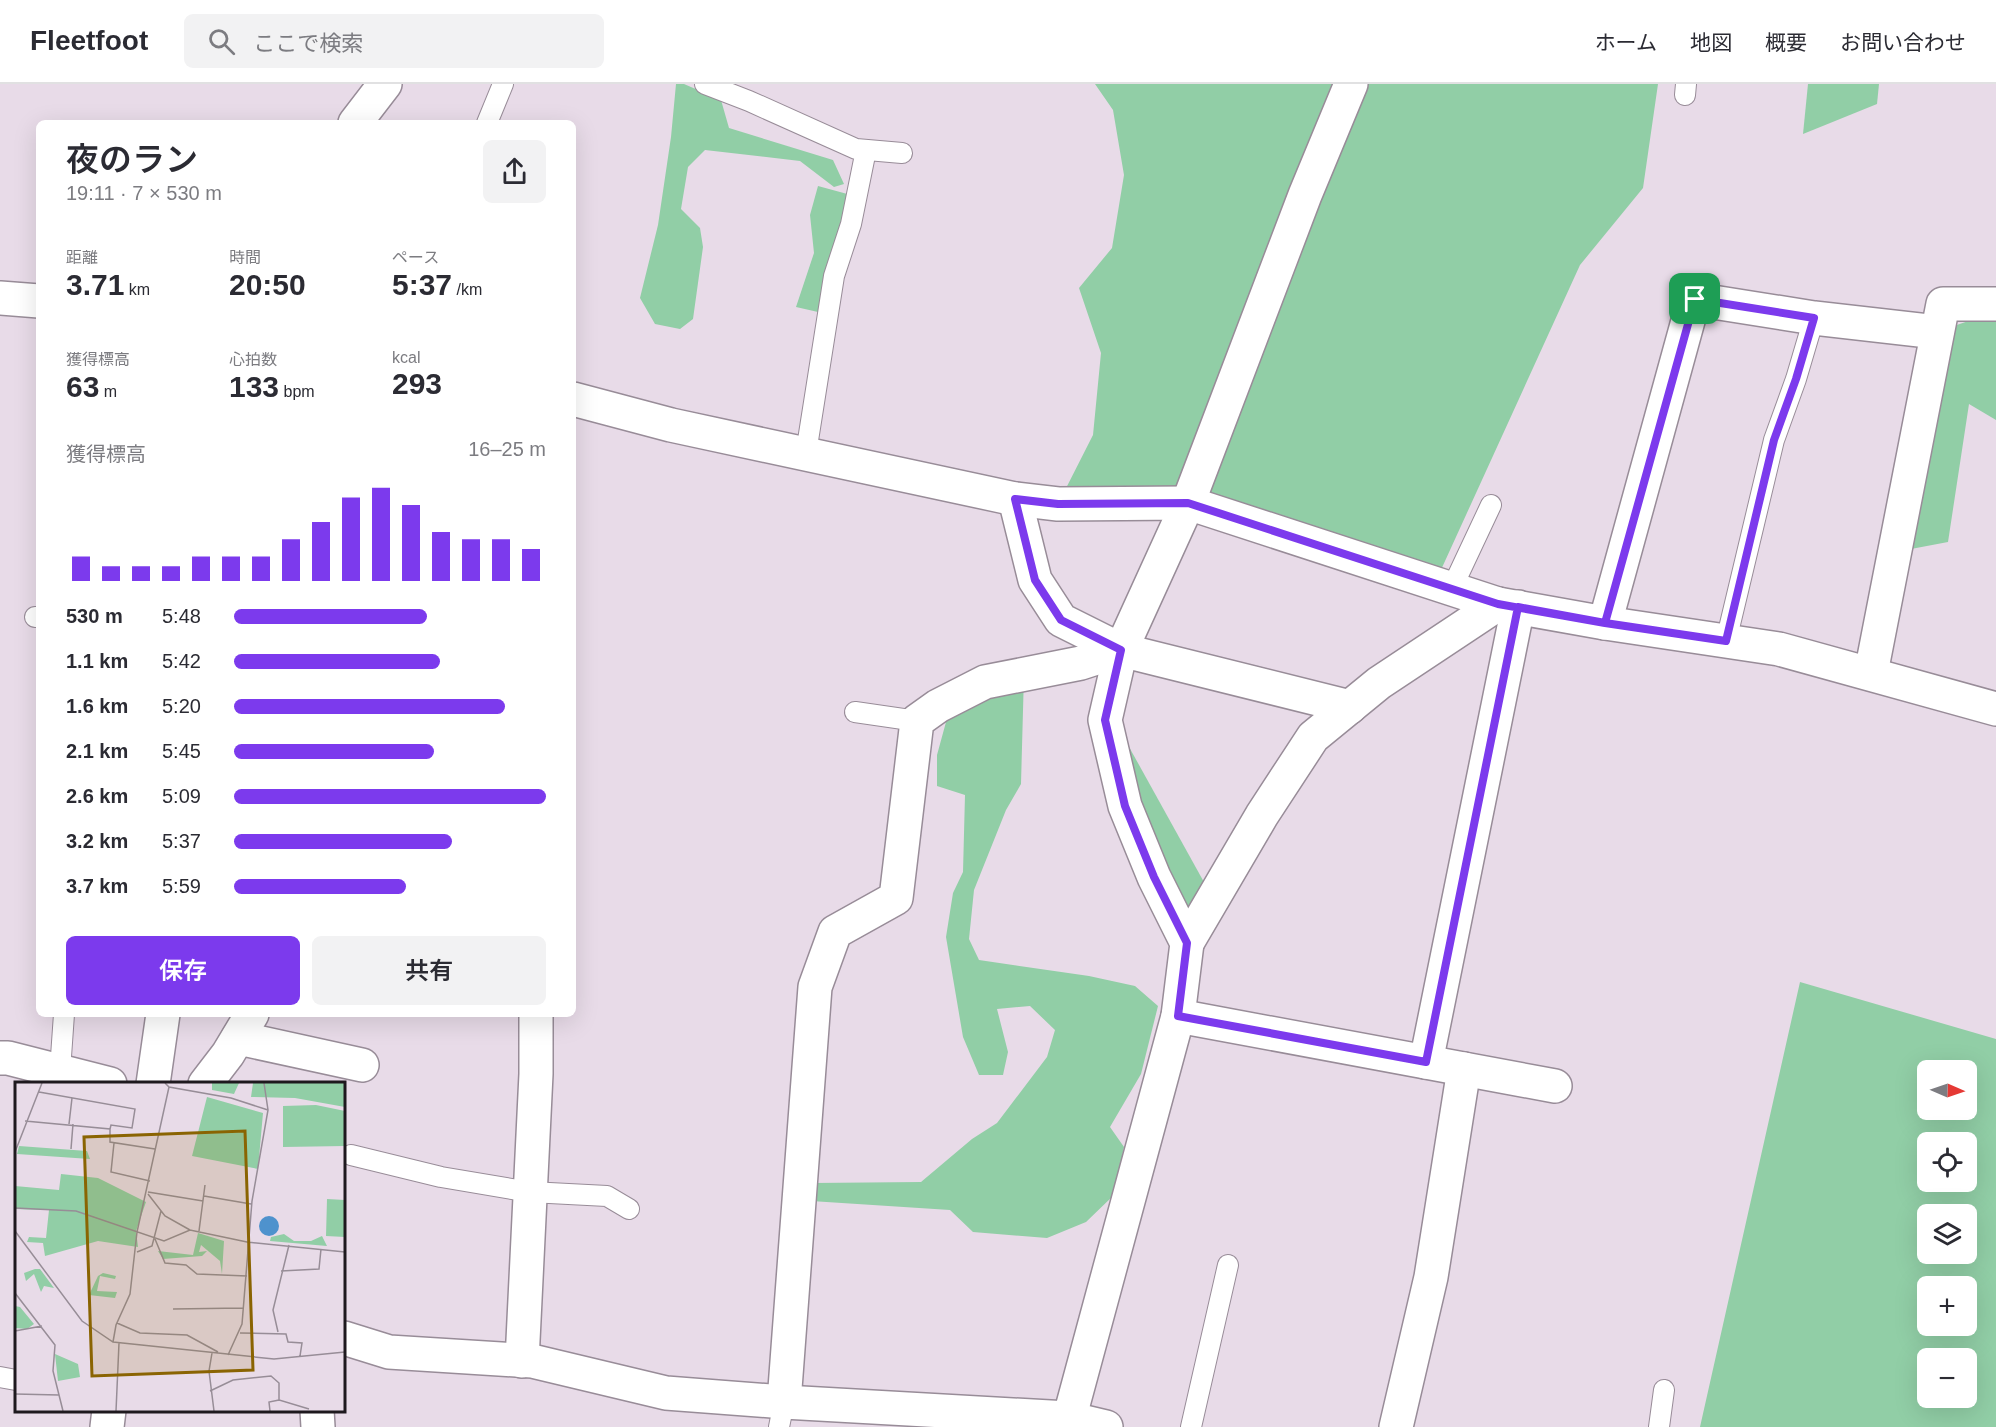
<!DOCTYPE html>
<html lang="ja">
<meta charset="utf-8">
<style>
body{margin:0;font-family:Arial,"Noto Sans JP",sans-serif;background:#f2f2f3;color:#2b2b33;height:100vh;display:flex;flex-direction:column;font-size:22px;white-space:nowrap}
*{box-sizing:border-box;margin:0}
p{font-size:20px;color:#7c7c81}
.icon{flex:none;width:33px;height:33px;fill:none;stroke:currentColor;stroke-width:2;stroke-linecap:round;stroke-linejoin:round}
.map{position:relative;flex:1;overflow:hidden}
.details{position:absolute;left:36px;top:36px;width:540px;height:897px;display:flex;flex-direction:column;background:#fff;border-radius:9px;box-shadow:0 6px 24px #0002}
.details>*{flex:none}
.needle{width:39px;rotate:92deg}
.fabs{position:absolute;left:1917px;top:976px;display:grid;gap:12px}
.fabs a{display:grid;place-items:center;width:60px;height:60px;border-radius:9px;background:#fff;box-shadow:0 6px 24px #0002;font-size:30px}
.pin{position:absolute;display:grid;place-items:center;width:51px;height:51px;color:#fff;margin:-26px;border-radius:12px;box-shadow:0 3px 9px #0006}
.round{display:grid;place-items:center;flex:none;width:63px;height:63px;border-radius:9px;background:#f2f2f3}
.head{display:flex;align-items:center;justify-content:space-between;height:102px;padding:0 30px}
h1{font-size:33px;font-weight:600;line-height:45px}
.stats{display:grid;grid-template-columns:repeat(3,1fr);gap:9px;height:102px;padding:6px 30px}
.stats div{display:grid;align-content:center}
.stats b{font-size:30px;font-weight:600}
.stats small{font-size:16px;font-weight:400}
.stats p{font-size:16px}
.chart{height:168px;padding:12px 30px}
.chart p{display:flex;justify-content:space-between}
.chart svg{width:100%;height:108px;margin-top:6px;stroke:#7c3aed;stroke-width:6}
.cta{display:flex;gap:12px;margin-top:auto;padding:12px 30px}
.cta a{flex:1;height:69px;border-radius:9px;background:#7c3aed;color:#fff;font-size:24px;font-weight:600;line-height:69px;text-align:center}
.cta a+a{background:#f2f2f3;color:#2b2b33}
ul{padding:0 30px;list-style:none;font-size:20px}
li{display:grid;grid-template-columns:96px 72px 1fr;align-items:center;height:45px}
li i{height:15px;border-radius:8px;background:#7c3aed}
header{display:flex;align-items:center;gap:36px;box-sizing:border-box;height:84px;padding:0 30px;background:#fff;border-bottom:2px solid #e1e1e2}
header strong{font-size:28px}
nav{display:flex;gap:33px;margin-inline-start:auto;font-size:21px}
.search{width:420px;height:54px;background:#f2f2f3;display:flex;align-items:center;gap:15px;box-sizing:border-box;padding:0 21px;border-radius:9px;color:#7c7c81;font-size:22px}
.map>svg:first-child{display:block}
.green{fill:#91cea6;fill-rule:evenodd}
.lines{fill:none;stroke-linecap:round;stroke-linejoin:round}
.lane-casing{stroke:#988c98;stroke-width:22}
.street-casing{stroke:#988c98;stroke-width:36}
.secondary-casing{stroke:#988c98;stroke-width:36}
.lane{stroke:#fff;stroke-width:20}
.street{stroke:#fff;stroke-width:33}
.secondary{stroke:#fff;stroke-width:33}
.route-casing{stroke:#fff;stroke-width:12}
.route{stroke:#7c3aed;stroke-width:8}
.inset-road{fill:none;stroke:#978d97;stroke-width:1.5}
.view{fill:#8a6402;fill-opacity:0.15;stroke:#8a6402;stroke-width:3}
.inset-edge{fill:none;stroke:#1e191e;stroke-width:3}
</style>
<header>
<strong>Fleetfoot</strong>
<div class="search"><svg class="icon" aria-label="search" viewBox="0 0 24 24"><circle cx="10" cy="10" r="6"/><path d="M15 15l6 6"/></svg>ここで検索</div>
<nav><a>ホーム</a><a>地図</a><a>概要</a><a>お問い合わせ</a></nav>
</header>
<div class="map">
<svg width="1996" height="1343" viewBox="0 0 1996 1343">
<rect width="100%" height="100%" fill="#e8dbe8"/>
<g class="green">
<path d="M676 0H684L721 16 729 44 833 76 844 100 834 103 800 77 705 66 688 83 681 125 700 144 703 163 693 235 680 245 655 240 640 214 658 141 671 53Z"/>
<path d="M1095 0H1658L1643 104 1580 181 1435 499 1192 410 1058 420 1093 351 1101 269 1079 204 1112 164 1124 91 1113 26Z"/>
<path d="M1808 0H1879L1877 20 1803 50Z"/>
<path d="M818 102 851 111 818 228 796 223 814 169 810 131Z"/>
<path d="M1989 230 1996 231V336L1969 320 1948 458 1911 465 1945 245Z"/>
<path d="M1024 590 1021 700 1006 726 974 806 969 855 979 876 1089 892 1135 902 1158 922 1141 990 1110 1043 1124 1063 1114 1111 1086 1138 1047 1154 973 1148 950 1126 811 1117 812 1099 921 1098 972 1055 997 1039 1047 973 1055 946 1030 922 997 925 1008 968 1003 991H979L963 953 946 853 953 809 963 788 965 711 937 702V671L949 627Z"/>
<path d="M1113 634 1210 809 1188 847 1130 722Z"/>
<path d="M1800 898 1996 955V1343H1700ZM1928 987H1966V1026H1928ZM1928 1059H1966V1098H1928ZM1928 1131H1966V1170H1928ZM1928 1203H1966V1242H1928ZM1928 1275H1966V1314H1928Z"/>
</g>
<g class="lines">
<g class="lane-casing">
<g id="lane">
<path d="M705 0 749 17 856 65 902 69"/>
<path d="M1685 11 1686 0"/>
<path d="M487 39 503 0"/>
<path d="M806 369 834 192 851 140 866 66"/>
<path d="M1452 504 1491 421"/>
<path d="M35 533H39"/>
<path d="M1726 557 1774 356 1796 295 1814 234"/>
<path d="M855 628 917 637"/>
<path d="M60 987 64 930"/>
<path d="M351 1071 441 1093 530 1108 607 1112 629 1125"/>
<path d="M0 1293 16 1296"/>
<path d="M779 1343 784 1318"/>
<path d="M1191 1343 1228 1181"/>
<path d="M1659 1343 1664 1306"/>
</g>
</g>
<g class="street-casing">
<g id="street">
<path d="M573 315 671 341 1015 415 1058 420 1188 419 1498 520 1605 539 1779 565 1996 625"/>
<path d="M1015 415 1035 496 1061 536 1121 566 1350 623"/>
<path d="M1605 539 1694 215 1814 234 1937 248"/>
<path d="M1871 589 1943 220H1996"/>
<path d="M1187 859 1262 731 1313 653 1379 599 1498 520"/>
<path d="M1178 932 1555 1002"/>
<path d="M238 954 362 981"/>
<path d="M0 974H8L110 1000"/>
<path d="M1426 978 1518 523"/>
<path d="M205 1000 228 970 252 930"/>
<path d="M344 1254 389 1268 532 1277 666 1309 784 1318 1068 1334 1106 1343"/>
<path d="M522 1277 536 990V930"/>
<path d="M784 1318 815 903 835 848 896 814 917 637 938 622 985 598 1081 579 1121 566"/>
<path d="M317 1326 318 1343"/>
<path d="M1067 1343 1178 932 1187 859 1154 793 1125 722 1105 636 1121 566 1188 419 1305 111 1351 0"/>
<path d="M1396 1343 1431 1193 1464 985"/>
</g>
</g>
<g class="secondary-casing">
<g id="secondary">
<path d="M355 39 385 0"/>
<path d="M0 214 39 217"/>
<path d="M153 1000 163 930"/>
<path d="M107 1343 109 1326"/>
</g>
</g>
<use href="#lane" class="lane"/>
<use href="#street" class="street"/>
<use href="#secondary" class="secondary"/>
</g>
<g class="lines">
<g class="route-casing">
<path id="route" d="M1695 215 1605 539 1498 520 1188 419 1058 420 1015 415 1035 496 1061 536 1121 566 1105 636 1125 722 1154 793 1187 859 1178 932 1426 978 1518 523 1605 539 1726 557 1774 356 1796 295 1814 234 1695 215"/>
</g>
<use href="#route" class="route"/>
</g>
<g transform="translate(15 998)">
<rect width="330" height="330" fill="#e8dbe8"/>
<path d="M197 1H224L219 12 197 8ZM238 1H330V25L280 16 236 15ZM192 15 248 31 243 87 177 74ZM301 23 330 29V64L268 65V24ZM4 64 72 69 75 77 2 72ZM46 92 83 96 131 120 121 149 123 165 83 159 30 174 28 161 12 160 14 155 31 156 34 128 0 127V104L44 108ZM312 117 330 118V155L311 154ZM183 151 209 159 207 192 205 179 186 163 184 170 192 169 187 174 148 177 143 169 178 173ZM269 152 279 159H296L307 154 312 164 255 159 256 155ZM20 187H25L39 206 29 204 26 210 19 192 11 199 9 191ZM88 191 101 194 100 197 85 194 82 209 102 210 100 216 74 213 83 194ZM0 224 5 225 19 242 12 247 0 246ZM40 272 63 282 65 295 43 299Z" fill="#91cea6"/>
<path d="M244 144a10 10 0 1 1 20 0a10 10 0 1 1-20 0Z" fill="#4e92cd"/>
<path class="inset-road" d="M150 1 154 5 216 16 253 28M24 10 120 27 117 46 96 43 95 47M10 39 95 47V60L140 67M54 42 57 16M99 61 96 90 135 99M56 67 58 42M0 70 27 1M133 110 188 119M133 112 150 134 175 148M189 114 236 122M0 126 61 129 149 159 175 148 232 160 330 170M0 149 67 239 98 260 259 277 330 270M184 149 190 103M140 157 150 181 171 183 182 192 232 194M122 170 137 164 146 129M266 189 304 187 306 167M0 211 40 263 38 289 48 329M158 227 228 226M102 241 125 251 172 253 203 270M0 249 27 244M263 250 258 228 274 163M225 251 271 252 273 260 287 261 285 274M98 260 101 243 115 212 122 150 154 5M197 271 194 289 199 329M213 273 227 242 237 119 253 28 249 1M195 309 218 298 256 294 264 301V318L294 327M0 312 44 313M101 329 104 261M255 329 254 320 264 318"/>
<path class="view" d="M230 49 238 288 77 294 69 55Z"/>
<rect width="330" height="330" class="inset-edge"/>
</g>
</svg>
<div class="fabs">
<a><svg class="needle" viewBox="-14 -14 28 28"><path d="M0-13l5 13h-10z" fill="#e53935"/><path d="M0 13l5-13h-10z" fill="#7c7c81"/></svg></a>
<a><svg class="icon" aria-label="locate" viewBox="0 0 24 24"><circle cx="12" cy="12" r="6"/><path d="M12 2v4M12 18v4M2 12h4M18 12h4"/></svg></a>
<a><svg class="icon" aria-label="layers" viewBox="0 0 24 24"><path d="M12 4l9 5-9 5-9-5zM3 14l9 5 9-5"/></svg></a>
<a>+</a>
<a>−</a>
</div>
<div class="pin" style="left:1695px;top:215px;background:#1e9e55"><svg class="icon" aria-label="arrive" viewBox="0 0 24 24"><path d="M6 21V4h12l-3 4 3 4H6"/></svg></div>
<section class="details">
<div class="head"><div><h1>夜のラン</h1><p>19:11 · 7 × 530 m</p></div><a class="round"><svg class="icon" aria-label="share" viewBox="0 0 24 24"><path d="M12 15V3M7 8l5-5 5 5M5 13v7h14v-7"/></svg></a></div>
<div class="stats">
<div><p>距離</p><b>3.71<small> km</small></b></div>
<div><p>時間</p><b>20:50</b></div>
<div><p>ペース</p><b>5:37<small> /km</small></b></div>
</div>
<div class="stats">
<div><p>獲得標高</p><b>63<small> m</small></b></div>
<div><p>心拍数</p><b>133<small> bpm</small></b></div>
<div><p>kcal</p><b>293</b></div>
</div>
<div class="chart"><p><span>獲得標高</span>16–25 m</p>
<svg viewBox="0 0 160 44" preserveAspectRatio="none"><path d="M5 44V34M15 44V38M25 44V38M35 44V38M45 44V34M55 44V34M65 44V34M75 44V27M85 44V20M95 44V10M105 44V6M115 44V13M125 44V24M135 44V27M145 44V27M155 44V31"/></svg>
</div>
<ul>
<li><b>530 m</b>5:48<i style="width:62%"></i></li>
<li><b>1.1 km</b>5:42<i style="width:66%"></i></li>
<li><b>1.6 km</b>5:20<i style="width:87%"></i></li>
<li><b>2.1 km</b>5:45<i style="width:64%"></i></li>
<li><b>2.6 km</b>5:09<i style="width:100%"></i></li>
<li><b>3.2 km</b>5:37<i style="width:70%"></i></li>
<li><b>3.7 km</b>5:59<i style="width:55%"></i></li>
</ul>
<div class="cta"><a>保存</a><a>共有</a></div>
</section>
</div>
